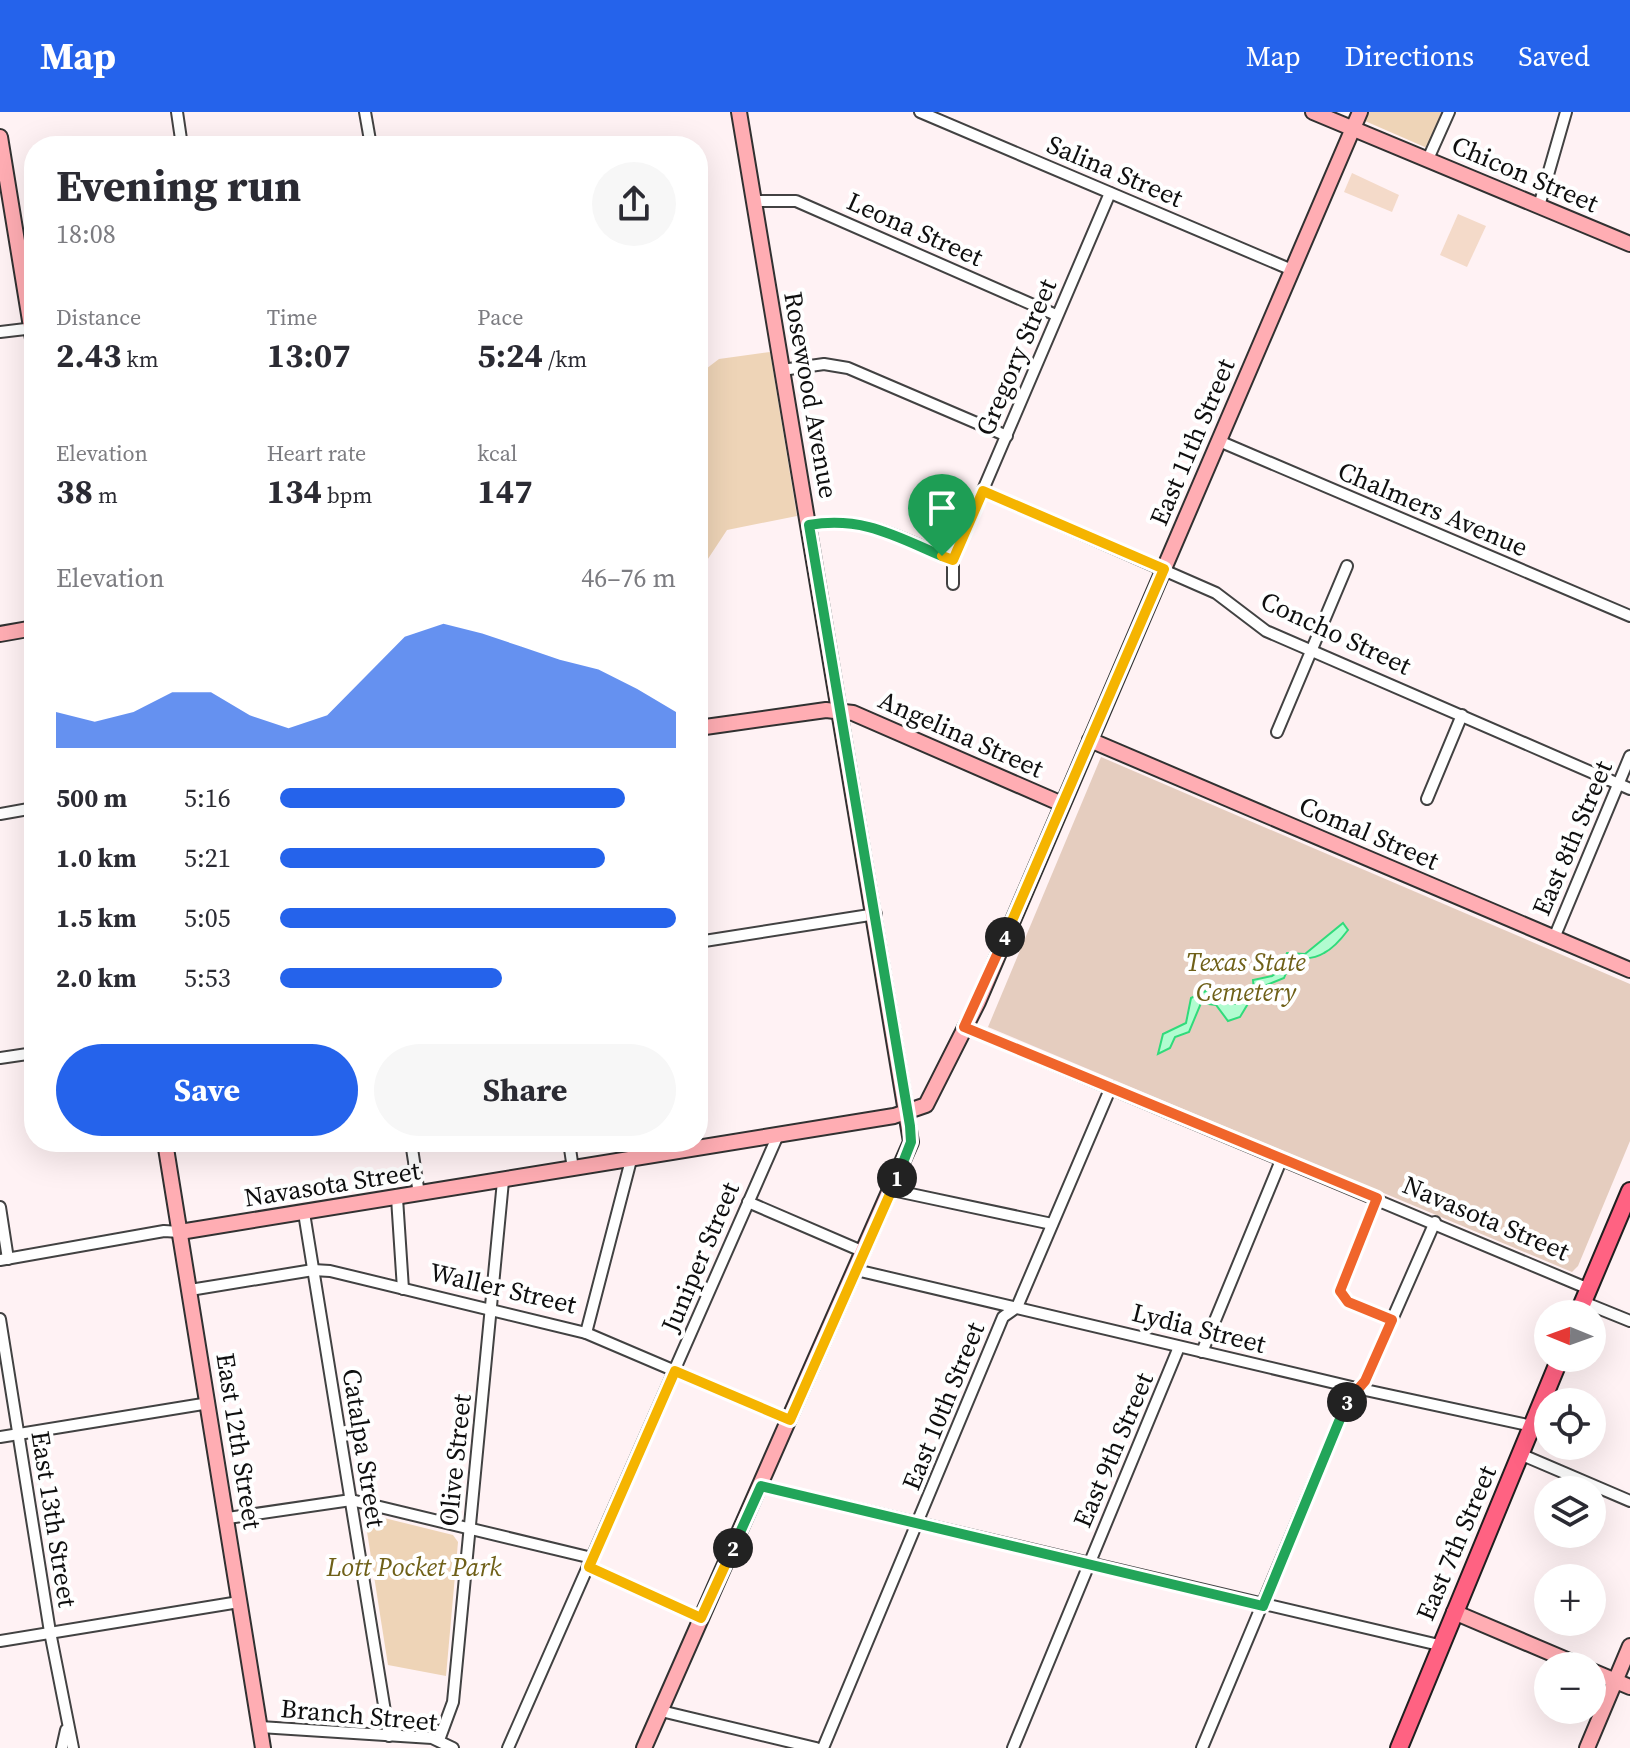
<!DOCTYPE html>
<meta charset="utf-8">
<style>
body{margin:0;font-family:"Source Serif 4",serif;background:#f7f7f7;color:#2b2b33;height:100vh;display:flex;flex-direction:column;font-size:30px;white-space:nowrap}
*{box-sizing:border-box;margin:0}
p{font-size:26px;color:#7c7c81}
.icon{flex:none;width:44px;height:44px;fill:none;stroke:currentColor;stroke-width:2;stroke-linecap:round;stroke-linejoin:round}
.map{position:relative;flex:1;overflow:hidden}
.sheet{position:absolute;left:24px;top:24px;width:684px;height:1016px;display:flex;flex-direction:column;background:#fff;border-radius:32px;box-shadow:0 8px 32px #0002}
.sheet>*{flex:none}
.needle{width:52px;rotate:271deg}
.buttons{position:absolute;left:1534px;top:1188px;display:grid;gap:16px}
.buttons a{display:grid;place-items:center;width:72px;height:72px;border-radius:50%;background:#fff;box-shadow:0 8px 32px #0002;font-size:40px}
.pin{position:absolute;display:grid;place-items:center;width:68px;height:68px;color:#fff;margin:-82px -34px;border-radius:50% 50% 50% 0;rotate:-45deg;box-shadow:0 0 8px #0007}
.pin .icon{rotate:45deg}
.km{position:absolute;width:40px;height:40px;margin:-20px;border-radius:50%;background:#222;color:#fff;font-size:22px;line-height:40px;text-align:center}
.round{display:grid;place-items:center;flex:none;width:84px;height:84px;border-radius:42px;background:#f7f7f7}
.headline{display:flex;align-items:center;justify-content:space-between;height:136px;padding:0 32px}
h1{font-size:44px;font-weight:700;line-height:60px}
.figures{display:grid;grid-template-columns:repeat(3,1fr);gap:12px;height:136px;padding:8px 32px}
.figures div{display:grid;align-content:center}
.figures b{font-size:34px;font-weight:700}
.figures small{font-size:22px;font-weight:400}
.figures p{font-size:22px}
.chart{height:224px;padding:16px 32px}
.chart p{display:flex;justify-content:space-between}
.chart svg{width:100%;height:144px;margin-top:8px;fill:#2563eb;opacity:.7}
.button{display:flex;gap:16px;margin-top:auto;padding:16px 32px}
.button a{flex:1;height:92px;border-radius:48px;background:#2563eb;color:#fff;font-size:32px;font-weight:700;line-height:92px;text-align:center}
.button a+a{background:#f7f7f7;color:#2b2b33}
ul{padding:0 32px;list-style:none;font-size:26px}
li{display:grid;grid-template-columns:128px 96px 1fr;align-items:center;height:60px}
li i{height:20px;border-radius:10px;background:#2563eb}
header{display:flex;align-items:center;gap:48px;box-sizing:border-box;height:112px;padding:0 40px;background:#2563eb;color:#fff}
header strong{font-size:38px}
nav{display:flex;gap:44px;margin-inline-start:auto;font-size:28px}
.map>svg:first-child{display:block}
.green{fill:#eed4b7}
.cemetery{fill:#e5cdbf}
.pitch{fill:#f4dac9}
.water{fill:#b1fcd0;stroke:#30db7b;stroke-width:2}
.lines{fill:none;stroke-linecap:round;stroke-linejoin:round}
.street-casing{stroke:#424242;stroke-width:14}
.secondary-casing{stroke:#313131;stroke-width:18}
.primary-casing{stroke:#202020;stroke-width:20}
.street{stroke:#fff;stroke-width:10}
.secondary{stroke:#ffadb3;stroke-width:14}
.primary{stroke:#ff6282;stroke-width:16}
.split-1-casing{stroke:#fff;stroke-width:16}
.split-2-casing{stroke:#fff;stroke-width:16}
.split-3-casing{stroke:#fff;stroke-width:16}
.split-4-casing{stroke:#fff;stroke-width:16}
.split-5-casing{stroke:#fff;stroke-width:16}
.split-1{stroke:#22a559;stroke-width:10}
.split-2{stroke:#f5b400;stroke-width:10}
.split-3{stroke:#22a559;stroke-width:10}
.split-4{stroke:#f0652b;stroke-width:10}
.split-5{stroke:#f5b400;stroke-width:10}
.labels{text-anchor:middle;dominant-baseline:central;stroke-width:8;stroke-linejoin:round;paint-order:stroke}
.street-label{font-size:26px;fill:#0f0f0f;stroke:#fff}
.park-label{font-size:26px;font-style:italic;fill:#6f6018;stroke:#fff}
</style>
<header>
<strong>Map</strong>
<nav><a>Map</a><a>Directions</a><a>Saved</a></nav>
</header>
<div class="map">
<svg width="1630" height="1636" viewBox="0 0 1630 1636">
<rect width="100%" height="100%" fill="#fff2f4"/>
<g class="green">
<path d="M1369 0H1443L1427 36 1365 9Z"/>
<path d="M770 240 797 404 727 418 698 462V263L719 247Z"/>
<path d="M368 1402 453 1423 458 1430 446 1564 388 1553 365 1407Z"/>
</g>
<path class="cemetery" d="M1101 645 1630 872V1029L1578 1154 1572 1160 988 915Z"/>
<g class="pitch">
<path d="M1352 61 1399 83 1392 100 1344 80Z"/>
<path d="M1458 102 1486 114 1467 155 1440 143Z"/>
</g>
<g class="water">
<path d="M1343 811 1348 818C1342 826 1334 836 1324 841 1303 854 1296 835 1284 866L1254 878 1253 868 1272 864 1280 858 1287 841 1305 842Z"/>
<path d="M1208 878 1225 891 1235 892 1242 885 1249 890 1240 905 1228 909 1216 893 1201 891 1189 920 1175 925 1170 936 1158 942 1163 922 1186 911 1191 886Z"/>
</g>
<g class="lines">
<g class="street-casing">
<g id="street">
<path d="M177 0 182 34"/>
<path d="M365 0 371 34"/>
<path d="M920 0 1292 158"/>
<path d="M1428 47 1449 0"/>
<path d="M753 89H796L1056 203"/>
<path d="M1539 94 1566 0"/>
<path d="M0 220 34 216"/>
<path d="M782 258 824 252 848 256 1007 324"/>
<path d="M1219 329 1630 504"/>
<path d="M983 379 1216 481 1266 519 1630 677"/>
<path d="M809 413C863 403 904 427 953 448"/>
<path d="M953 472V448L1110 81"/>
<path d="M1277 620 1347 454"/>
<path d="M1427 687 1462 603"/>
<path d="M0 702 34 696"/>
<path d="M1554 826 1630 644"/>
<path d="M698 830 876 802"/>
<path d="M964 915 1589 1177"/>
<path d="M0 946 34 941"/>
<path d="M411 1030 419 1082"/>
<path d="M569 1030 573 1057"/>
<path d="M892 1078 1052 1112"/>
<path d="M397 1086 403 1177"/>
<path d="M1377 1086 1340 1179 1348 1190 1392 1208"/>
<path d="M748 1090 864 1140"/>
<path d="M0 1095 8 1147"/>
<path d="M304 1101 389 1624"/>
<path d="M0 1148 164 1119 180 1120"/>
<path d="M856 1158 1356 1276 1532 1314"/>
<path d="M190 1178 313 1158 330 1159 586 1221 790 1308"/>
<path d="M1583 1190 1630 1209"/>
<path d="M0 1207 50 1520 73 1636"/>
<path d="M586 1221 631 1048"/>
<path d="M1202 1240 1282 1046"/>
<path d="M0 1325 209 1291"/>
<path d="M1520 1342 1630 1389"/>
<path d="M761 1374 1439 1533"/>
<path d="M228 1406 351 1388 592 1446"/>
<path d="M589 1455 701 1506"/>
<path d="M0 1529 239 1490"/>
<path d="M661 1599 816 1636"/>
<path d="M260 1615 432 1626 453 1636"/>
<path d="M439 1628 453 1590 503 1069"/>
<path d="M62 1636 66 1618"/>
<path d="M508 1636 778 1023"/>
<path d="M823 1636 1003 1205 1017 1195 1111 975"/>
<path d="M1013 1636 1179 1235"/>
<path d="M1202 1636 1350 1283 1365 1269 1435 1110"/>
</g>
</g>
<g class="secondary-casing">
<g id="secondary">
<path d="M1313 0 1630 132"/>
<path d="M0 25 34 233"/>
<path d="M0 522 34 516"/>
<path d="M698 616 826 598 853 601 1062 692"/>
<path d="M1090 628 1630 858"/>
<path d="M165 1030 263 1636"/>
<path d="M180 1120 894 1004 926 993 978 890 1360 0"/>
<path d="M1454 1500 1581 1554"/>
<path d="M1592 1559 1630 1575"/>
<path d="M644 1636 911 1030 739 0"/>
<path d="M1587 1636 1630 1534"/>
</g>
</g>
<g class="primary-casing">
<g id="primary">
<path d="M1578 1202 1630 1079"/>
<path d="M1399 1636 1560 1246"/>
</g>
</g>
<use href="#street" class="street"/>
<use href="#secondary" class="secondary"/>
<use href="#primary" class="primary"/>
</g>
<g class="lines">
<g class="split-1-casing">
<path id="split-1" d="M897 1066 911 1030 910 1014 809 413C862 404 895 424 942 444"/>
</g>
<g class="split-2-casing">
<path id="split-2" d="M733 1436 701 1506 589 1455 675 1259 790 1308 897 1066"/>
</g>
<g class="split-3-casing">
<path id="split-3" d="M733 1436 761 1374 1263 1494 1347 1290"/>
</g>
<g class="split-4-casing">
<path id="split-4" d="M1005 825 964 915 1377 1086 1340 1179 1348 1190 1392 1208 1365 1269 1347 1290"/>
</g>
<g class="split-5-casing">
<path id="split-5" d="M942 444 953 448 983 379 1164 457 1005 825"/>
</g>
<use href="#split-1" class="split-1"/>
<use href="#split-2" class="split-2"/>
<use href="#split-3" class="split-3"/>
<use href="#split-4" class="split-4"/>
<use href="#split-5" class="split-5"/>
</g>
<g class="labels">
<g class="street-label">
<text transform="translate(1115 59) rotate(23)">Salina Street</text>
<text transform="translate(1525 62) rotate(23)">Chicon Street</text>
<text transform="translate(915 117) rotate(24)">Leona Street</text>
<text transform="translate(1016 245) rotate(-67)">Gregory Street</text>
<text transform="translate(811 283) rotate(80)">Rosewood Avenue</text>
<text transform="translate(1192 330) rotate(-67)">East 11th Street</text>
<text transform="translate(1433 397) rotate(23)">Chalmers Avenue</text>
<text transform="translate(1336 521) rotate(25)">Concho Street</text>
<text transform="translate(961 622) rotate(24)">Angelina Street</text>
<text transform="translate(1369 721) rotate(23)">Comal Street</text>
<text transform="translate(1572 726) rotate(-67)">East 8th Street</text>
<text transform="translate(332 1072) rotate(-9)">Navasota Street</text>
<text transform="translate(1486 1106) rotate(23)">Navasota Street</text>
<text transform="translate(700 1145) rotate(-67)">Juniper Street</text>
<text transform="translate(503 1176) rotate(13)">Waller Street</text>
<text transform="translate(1199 1216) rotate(14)">Lydia Street</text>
<text transform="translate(943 1294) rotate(-68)">East 10th Street</text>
<text transform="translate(239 1329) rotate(81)">East 12th Street</text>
<text transform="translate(364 1336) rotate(81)">Catalpa Street</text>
<text transform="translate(1113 1338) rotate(-67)">East 9th Street</text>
<text transform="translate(455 1348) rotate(-84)">Olive Street</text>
<text transform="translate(54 1407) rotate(81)">East 13th Street</text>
<text transform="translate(1456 1431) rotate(-67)">East 7th Street</text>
<text transform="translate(359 1603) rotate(5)">Branch Street</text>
</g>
<g class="park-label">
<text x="1246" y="850">Texas State<tspan x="1246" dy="30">Cemetery</tspan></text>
<text x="414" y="1455">Lott Pocket Park</text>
</g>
</g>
</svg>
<div class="buttons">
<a><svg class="needle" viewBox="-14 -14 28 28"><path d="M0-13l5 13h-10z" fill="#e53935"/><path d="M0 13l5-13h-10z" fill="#7c7c81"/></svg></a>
<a><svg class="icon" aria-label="locate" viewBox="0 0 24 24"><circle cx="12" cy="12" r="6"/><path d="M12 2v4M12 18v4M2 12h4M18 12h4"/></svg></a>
<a><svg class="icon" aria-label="layers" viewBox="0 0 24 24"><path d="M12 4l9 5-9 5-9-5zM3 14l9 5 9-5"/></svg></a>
<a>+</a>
<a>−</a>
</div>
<div class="pin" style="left:942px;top:444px;background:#1e9e55"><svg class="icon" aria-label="arrive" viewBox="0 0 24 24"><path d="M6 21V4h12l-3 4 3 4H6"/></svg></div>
<b class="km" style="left:897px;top:1066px">1</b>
<b class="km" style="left:733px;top:1436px">2</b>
<b class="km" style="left:1347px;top:1290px">3</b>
<b class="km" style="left:1005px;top:825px">4</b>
<section class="sheet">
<div class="headline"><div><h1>Evening run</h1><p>18:08</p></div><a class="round"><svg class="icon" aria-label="share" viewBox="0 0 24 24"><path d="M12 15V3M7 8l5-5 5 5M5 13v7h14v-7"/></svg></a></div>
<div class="figures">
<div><p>Distance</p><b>2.43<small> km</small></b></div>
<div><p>Time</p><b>13:07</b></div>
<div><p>Pace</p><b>5:24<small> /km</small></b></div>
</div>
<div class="figures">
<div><p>Elevation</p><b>38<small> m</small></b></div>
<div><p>Heart rate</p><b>134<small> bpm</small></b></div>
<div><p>kcal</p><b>147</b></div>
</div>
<div class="chart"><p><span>Elevation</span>46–76 m</p>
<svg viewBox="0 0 160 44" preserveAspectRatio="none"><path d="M0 44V33L10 36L20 33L30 27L40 27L50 34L60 38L70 34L80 22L90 10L100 6L110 9L120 13L130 17L140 20L150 26L160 33V44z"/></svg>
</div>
<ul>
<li><b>500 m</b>5:16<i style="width:87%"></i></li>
<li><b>1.0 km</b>5:21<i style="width:82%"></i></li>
<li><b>1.5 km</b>5:05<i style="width:100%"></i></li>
<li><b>2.0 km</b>5:53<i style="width:56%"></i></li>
</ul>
<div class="button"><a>Save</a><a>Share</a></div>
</section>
</div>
